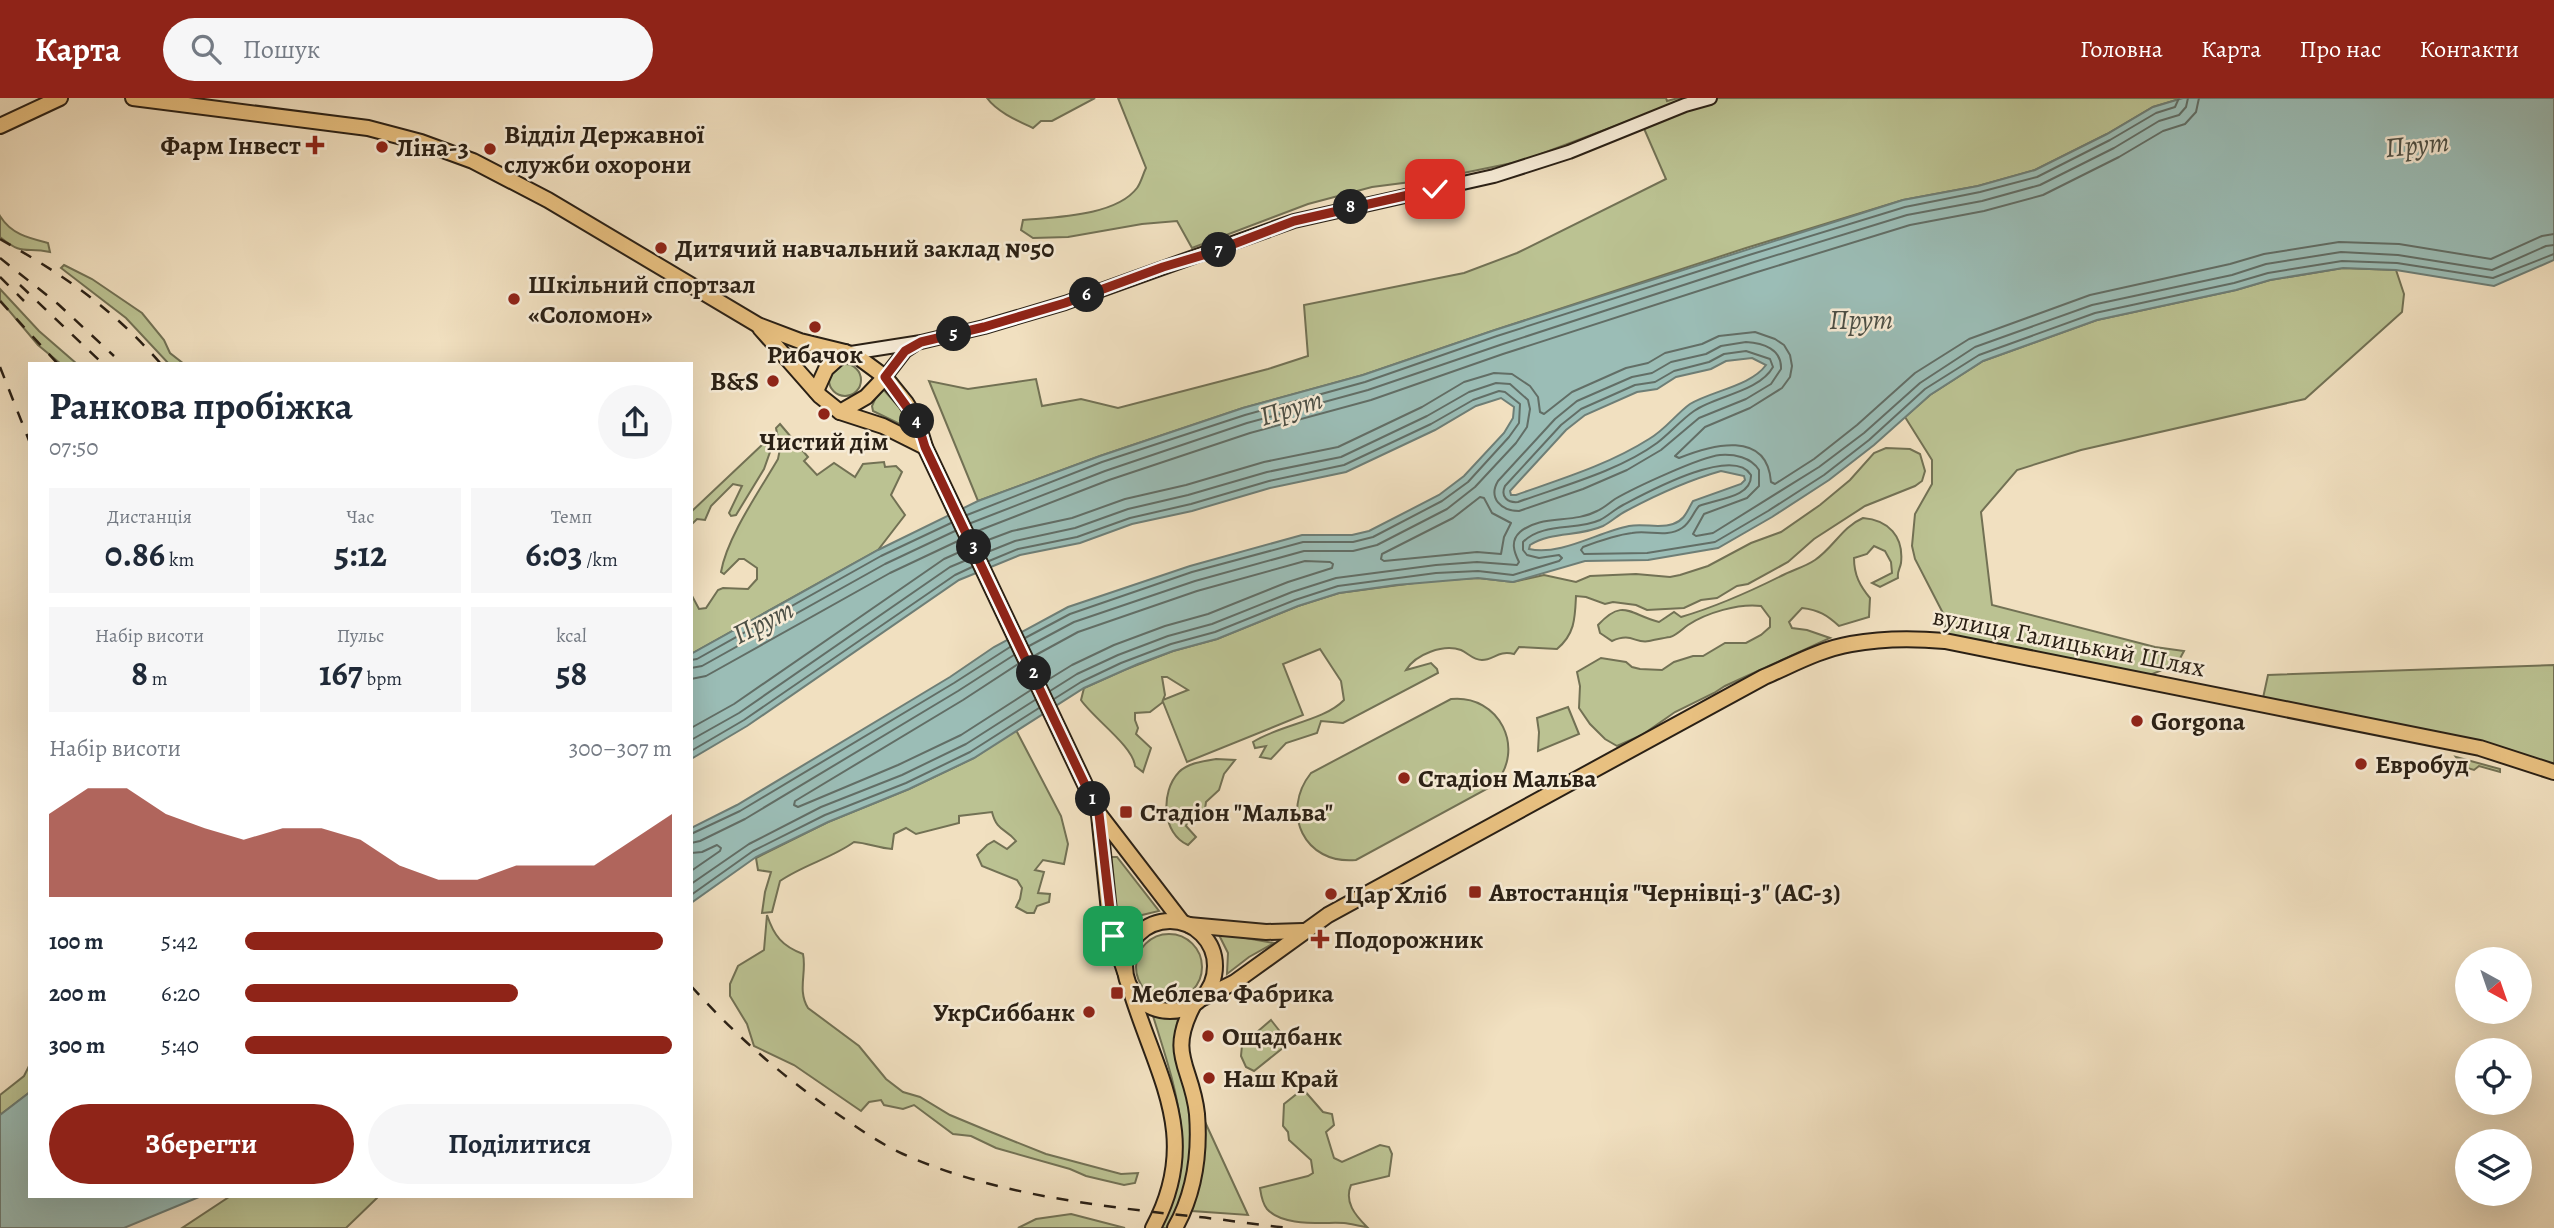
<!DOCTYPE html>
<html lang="uk">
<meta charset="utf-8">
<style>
body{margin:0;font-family:Alegreya,serif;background:#f6f6f7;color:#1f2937;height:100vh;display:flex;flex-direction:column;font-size:26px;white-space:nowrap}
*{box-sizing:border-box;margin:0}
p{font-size:23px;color:#747a83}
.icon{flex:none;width:38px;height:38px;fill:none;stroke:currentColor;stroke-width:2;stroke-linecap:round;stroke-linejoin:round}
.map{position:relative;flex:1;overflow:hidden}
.sheet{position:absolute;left:28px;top:264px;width:665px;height:836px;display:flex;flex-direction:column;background:#fff;border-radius:0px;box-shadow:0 7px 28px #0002}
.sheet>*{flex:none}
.needle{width:46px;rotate:140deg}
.controls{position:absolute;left:2455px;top:849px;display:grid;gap:14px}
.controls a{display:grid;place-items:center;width:77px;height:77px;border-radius:50%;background:#fff;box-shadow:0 7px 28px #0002;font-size:35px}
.pin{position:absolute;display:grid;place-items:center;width:60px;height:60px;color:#fff;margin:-30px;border-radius:14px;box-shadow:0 4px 10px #0006}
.km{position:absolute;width:35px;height:35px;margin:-18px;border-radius:50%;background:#222;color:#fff;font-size:19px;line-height:35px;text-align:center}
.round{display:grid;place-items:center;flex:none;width:74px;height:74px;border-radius:37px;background:#f6f6f7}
.overview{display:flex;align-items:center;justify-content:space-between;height:119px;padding:0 21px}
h1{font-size:38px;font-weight:700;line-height:52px}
.stats{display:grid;grid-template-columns:repeat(3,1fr);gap:10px;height:119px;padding:7px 21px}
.stats div{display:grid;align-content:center;border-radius:0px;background:#f6f6f7;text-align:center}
.stats b{font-size:35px;font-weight:700}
.stats small{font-size:19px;font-weight:400}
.stats p{font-size:19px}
.chart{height:196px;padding:14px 21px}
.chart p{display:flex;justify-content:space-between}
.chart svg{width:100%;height:126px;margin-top:7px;fill:#8f2418;opacity:.7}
.button{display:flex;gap:14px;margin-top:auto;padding:14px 21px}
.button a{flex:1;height:80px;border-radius:42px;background:#8f2418;color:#fff;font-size:28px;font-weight:700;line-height:80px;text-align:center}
.button a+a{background:#f6f6f7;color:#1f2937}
ul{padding:0 21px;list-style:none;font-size:23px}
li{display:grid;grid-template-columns:112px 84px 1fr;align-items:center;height:52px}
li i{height:18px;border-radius:9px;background:#8f2418}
header{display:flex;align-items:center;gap:42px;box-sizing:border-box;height:98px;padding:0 35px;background:#8f2418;color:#fff}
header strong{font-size:33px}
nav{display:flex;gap:38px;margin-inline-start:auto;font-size:24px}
.search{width:490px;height:63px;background:#f6f6f7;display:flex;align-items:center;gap:18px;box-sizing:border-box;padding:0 24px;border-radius:38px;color:#747a83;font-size:26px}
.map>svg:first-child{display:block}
.green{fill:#bbc292;stroke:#727154;stroke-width:2;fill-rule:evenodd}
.water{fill:#9bbdb6;stroke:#6e7e76;stroke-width:2;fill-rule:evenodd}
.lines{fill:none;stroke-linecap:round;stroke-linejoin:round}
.shore{stroke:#626e66;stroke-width:2}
.secondary-casing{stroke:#2a2015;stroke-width:16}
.primary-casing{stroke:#2a2015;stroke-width:18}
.trunk-casing{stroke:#2a2015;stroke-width:18}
.secondary{stroke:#f6ebd6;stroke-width:12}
.primary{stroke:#e8c080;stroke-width:14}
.trunk{stroke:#e8c080;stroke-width:14}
.rail{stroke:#2a2015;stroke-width:2.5;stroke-dasharray:12 12;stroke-linecap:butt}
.route-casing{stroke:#fff;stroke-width:14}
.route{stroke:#8f2418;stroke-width:9}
.poi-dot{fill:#8f2418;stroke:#f6ebd6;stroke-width:2.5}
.labels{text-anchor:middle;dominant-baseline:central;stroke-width:5;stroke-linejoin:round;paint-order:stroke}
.poi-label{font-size:26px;font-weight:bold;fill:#2a2015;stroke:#f6ebd6;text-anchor:start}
.street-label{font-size:26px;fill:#2a2015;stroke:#f6ebd6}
.water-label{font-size:28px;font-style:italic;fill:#4c4f45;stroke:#f6ebd6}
</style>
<header>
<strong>Карта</strong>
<div class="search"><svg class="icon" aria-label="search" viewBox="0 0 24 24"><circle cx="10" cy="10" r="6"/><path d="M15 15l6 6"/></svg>Пошук</div>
<nav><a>Головна</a><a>Карта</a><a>Про нас</a><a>Контакти</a></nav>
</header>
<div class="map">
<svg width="2554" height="1130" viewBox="0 0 2554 1130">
<rect width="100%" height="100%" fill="#f1e0c0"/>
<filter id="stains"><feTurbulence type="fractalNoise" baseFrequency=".00286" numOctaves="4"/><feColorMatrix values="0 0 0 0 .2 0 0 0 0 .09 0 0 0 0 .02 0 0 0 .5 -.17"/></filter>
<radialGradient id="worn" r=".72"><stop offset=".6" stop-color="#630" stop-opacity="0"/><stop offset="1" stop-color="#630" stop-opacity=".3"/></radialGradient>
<g class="green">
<path d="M987 0H1095L1052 23H1041L1033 30C1018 23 997 14 987 0Z"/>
<path d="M1118 0H1666L1667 3 1678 0H2183L2153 9 2107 36 2035 72 1978 88 1903 102 1746 150 1495 232 1363 277 1243 310 1100 358 978 403 929 283 968 291 1036 281 1042 308 1081 301 1118 310 1268 271 1308 258 1304 207 1464 175 1517 155 1666 81 1639 19 1522 63 1434 81 1372 89 1308 106 1192 150 1177 123 1142 126 1068 139 1033 140 1021 132 1023 122C1055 119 1116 118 1137 90 1141 85 1143 76 1146 70Z"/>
<path d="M0 118C11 136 28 140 48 145L50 154C24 149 23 158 0 139Z"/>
<path d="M64 167 92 181 142 215 164 242 170 255 184 266H169L126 220 61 170Z"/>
<path d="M2343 170 2396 172 2404 196 2402 214 2305 301 2081 352 2017 372 1981 414 1992 507 2155 549 2184 553 2177 566 2150 577 1946 541 1945 519 1915 461 1912 448 1915 416 1932 386V362L1905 319 1930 297 1983 263 2097 222 2236 192 2270 182Z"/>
<path d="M0 191 39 233 77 266H61L38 247 0 202Z"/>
<circle cx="845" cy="282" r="16"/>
<path d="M880 290 883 291 913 325 910 329H906L873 313 872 308Z"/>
<path d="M780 326 808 359 804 363 817 377 834 365 855 379 863 366 884 364 885 369 896 368 902 374 891 397 905 417 878 452 691 556V496L699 511 706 510 718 492 723 490 748 491 757 481V470L744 461H739L724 476 721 474C727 439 760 392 778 361L780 351 776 330Z"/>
<path d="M763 346 767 348 770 354 764 371 736 417 731 418 729 415 742 388 733 386 711 408 705 422 697 421 691 427 692 413Z"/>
<path d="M1886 350 1910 351 1920 356 1925 373 1922 383 1915 388 1865 408 1814 441 1788 464 1748 486 1737 488 1717 500 1701 502 1684 510 1647 512 1636 507 1613 504 1605 506 1586 499 1576 498C1575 520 1575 536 1557 551L1519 549 1514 556C1498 552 1494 562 1482 562 1473 562 1468 555 1461 552 1443 546 1416 556 1406 572L1431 565 1437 571 1438 575 1343 625 1321 623 1317 635 1286 645 1271 661 1260 659 1266 648 1255 650 1253 644C1279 627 1324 623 1344 602L1341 583 1320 551 1283 566 1303 617 1187 664 1163 604 1150 614 1135 615V622L1138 630 1136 636 1151 650 1143 674 1135 668C1133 648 1094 621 1081 602L1084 590 1124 572 1173 553 1217 541 1298 508 1339 495 1429 483 1478 480 1513 484 1544 477 1576 484 1590 478 1636 476 1670 479 1680 477 1708 468 1751 445 1781 434 1820 407 1850 382 1874 355ZM1162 579H1167L1188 592 1163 602 1165 597Z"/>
<path d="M1863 420C1888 422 1904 438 1901 465 1900 471 1897 473 1898 480L1880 489 1872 485 1892 475 1891 464 1885 453 1874 448 1867 456 1854 460C1854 477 1860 488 1870 500L1869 519 1839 528C1827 517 1819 512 1802 510L1789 524 1792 530 1807 532 1830 540 1725 588 1714 595 1675 614 1642 637 1617 648 1605 641 1590 626 1579 610 1580 588 1577 574 1601 560 1626 564 1632 569 1640 571 1662 572 1674 564 1693 558H1703L1725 545H1746L1761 537 1770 529V520L1761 508C1739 505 1706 515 1688 527 1682 531 1677 537 1670 539 1663 540 1655 542 1649 543 1635 546 1632 534 1612 543L1600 535 1598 527C1623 500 1629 516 1659 524L1674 514 1681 519C1715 509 1749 494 1781 478 1792 472 1805 469 1815 462 1834 449 1842 429 1863 420Z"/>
<path d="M2554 567V670L2263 600 2268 577Z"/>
<path d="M1451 601C1499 596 1527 651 1494 687L1356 762C1304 767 1280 714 1311 675Z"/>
<path d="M1568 609 1579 636 1538 653 1539 634 1537 620Z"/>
<path d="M1016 632 1061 718 1068 746 1064 766 1043 762 1035 772 1044 774 1038 795 1050 796 1049 804 1037 808 1034 815H1027L1016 809 1020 801 1022 790 1017 782 982 768 977 757 987 747 994 743 1007 751 1016 743C1006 730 997 734 992 714L959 718V725L916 736 906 730 894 736 892 751C878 750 868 745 854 744 832 760 803 767 780 783L772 814 762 815 765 794 771 774 758 772 756 760 828 724 909 691 974 660Z"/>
<path d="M2456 659 2500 671V674L2479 668 2474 672 2464 669Z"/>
<path d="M1216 661 1235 662 1224 676 1219 692 1206 704 1204 718 1188 723 1186 728 1196 739 1188 747C1162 736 1160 694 1179 674 1188 665 1204 663 1216 661Z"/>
<path d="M1110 759H1117L1159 813 1138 818 1118 834Z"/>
<path d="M767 817C774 838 782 848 803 856 807 874 797 892 808 910L859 948 886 981 903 994 920 999 950 1017 986 1032 1046 1056 1121 1076 1138 1075 1135 1085 1124 1087 1086 1078 1070 1071 996 1050 971 1038 953 1036 914 1007 903 1011 884 1007 881 1002 869 1004 861 1013 794 967 754 948 747 926 730 898V886L738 868 764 852Z"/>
<path d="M1218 835 1274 845 1249 859 1227 876 1228 855Z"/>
<circle cx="1169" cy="869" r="33"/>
<path d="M1153 918 1178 921C1171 949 1180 972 1187 1000 1197 1042 1190 1094 1168 1130H1159C1202 1061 1175 988 1153 918Z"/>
<path d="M1271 922 1289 945 1254 973 1246 969 1241 958 1242 947Z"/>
<path d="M30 966V994L0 1017V997L24 978Z"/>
<path d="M1303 991 1323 1014 1332 1016 1334 1027 1326 1034 1334 1060 1342 1064 1380 1047 1389 1049 1392 1056 1389 1078 1351 1087C1344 1104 1355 1117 1367 1129 1359 1128 1352 1126 1344 1125 1323 1124 1283 1129 1267 1111 1262 1105 1261 1097 1260 1090L1308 1078 1313 1075 1311 1062 1289 1042 1288 1034 1283 1028 1284 1006Z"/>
<path d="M1206 1026 1248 1117 1192 1113Z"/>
<path d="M229 1099H378L346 1130H182Z"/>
<path d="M1071 1116 1125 1130H1018L1036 1121Z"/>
</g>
<g class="water">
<path d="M2183 0H2554V162L2494 188 2396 172 2343 170 2270 182 2236 192 2097 222 1983 263 1930 297 1874 347 1829 382 1772 419 1718 450 1648 462 1585 463 1513 484 1478 480 1396 487 1339 495 1298 508 1217 541 1173 553 1138 566 1084 590 974 660 909 691 828 724 756 759 691 805V730L737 707 950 579 994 549 1068 509 1190 468 1302 437H1352L1369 433 1439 397 1464 378 1504 335 1513 320 1514 309 1501 300 1476 308 1435 332 1346 374 1270 390 1192 413 1132 426 1080 445 1020 457 959 482 747 628 691 661V556L878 452 978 403 1100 358 1243 310 1363 277 1495 232 1903 102 1978 88 2035 72 2107 36 2153 9ZM1752 260 1766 267C1751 288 1711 293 1690 306 1676 316 1665 332 1649 341 1608 367 1561 381 1516 397H1511L1510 393 1566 332 1585 317 1637 294 1657 291 1676 279 1711 271 1726 263ZM1721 373 1744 378 1745 382 1741 386 1693 403C1687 413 1685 422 1673 426 1659 431 1644 425 1629 428 1598 434 1561 458 1529 451L1530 447C1552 433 1579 439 1603 428 1611 424 1618 417 1626 413 1656 397 1689 382 1721 373Z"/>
<path d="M30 994V1099H199L124 1130H0V1017Z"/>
</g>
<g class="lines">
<g class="shore">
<path d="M1746 244C1763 245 1782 251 1781 271L1771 286 1746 301 1699 320 1661 352 1627 372 1583 391 1519 413C1501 413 1488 400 1498 383L1555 321 1577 303 1632 279 1652 275 1671 264 1706 256 1721 248Z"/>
<path d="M1746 253 1770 261 1773 269C1759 294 1715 298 1694 313 1681 322 1670 335 1657 345 1619 373 1562 388 1518 404 1508 405 1500 399 1505 388L1561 327 1581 311 1635 287 1655 284 1674 273 1709 264 1724 256Z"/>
<path d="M1480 399 1484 400 1492 415 1511 425 1504 439 1501 456 1477 454 1384 463 1381 461 1382 456 1453 420Z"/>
<path d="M967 417 1102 364 1245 317 1365 284 1497 238 1749 157 1905 109 1980 94 2037 79 2110 42 2156 15 2175 9 2179 0"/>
<path d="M971 425 1105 373 1247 325 1368 292 1500 247 1751 165 1907 117 1982 103 2040 87 2114 50 2159 23 2179 17 2186 9 2188 0"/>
<path d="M975 434 1109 382 1250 335 1371 302 1503 256 1754 175 1910 127 1984 113 2043 97 2119 59 2163 33 2185 26 2196 14 2199 0"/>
<path d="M980 445 1012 433 1072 420 1125 401 1186 387 1264 364 1338 349 1422 309 1464 284 1494 275 1512 276 1530 288 1538 299 1540 314 1544 316 1572 294 1626 270 1648 265 1665 255 1702 246 1719 238 1755 234 1775 241 1784 247 1790 257 1792 268 1790 279 1782 290 1750 310 1705 329 1675 358 1679 360C1711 347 1767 331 1771 384L1775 386 1814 361 1857 327 1915 275 1969 241 2090 197 2230 166 2264 156 2339 144 2399 146 2491 161 2542 138 2554 136"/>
<path d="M985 455 1015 443 1075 430 1128 411 1188 397 1267 374 1341 359 1427 318 1469 294 1496 285 1510 286 1528 302 1530 311 1527 329 1516 345 1475 389 1447 411 1377 447 1353 453H1304L1195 483 1074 524 1029 548"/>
<path d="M989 463 1018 451 1077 439 1130 420 1191 406 1269 383 1344 367 1431 326 1473 302 1499 293 1505 294 1520 306 1519 325 1509 339 1468 384 1442 403 1373 439 1353 444H1303L1192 474 1070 516 1025 540"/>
<path d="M1034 558 1078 534 1197 493 1305 463 1330 464 1333 466 1332 470 1288 484 1208 516 1165 528 1114 547 1072 567 1046 583"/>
<path d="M691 562 697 561 881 458 951 425"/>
<path d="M1018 566 963 602 795 703 794 707 798 709 898 667 961 637 1031 592"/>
<path d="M691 570 702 568 885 466 955 433"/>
<path d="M691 581 706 578 890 475 960 442"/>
<path d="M1050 593 1077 576 1118 557 1168 538 1212 526 1292 494 1336 480 1436 467 1477 464 1517 467 1519 464C1514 454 1510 443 1520 434 1541 416 1573 426 1597 413 1604 410 1609 405 1615 401 1634 390 1700 359 1720 357 1734 356 1751 359 1759 372V388L1747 400 1704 416 1693 436 1696 438 1713 435 1819 369 1864 335 1920 285 1975 249 2092 207 2232 177 2266 166 2341 154 2398 157 2492 172 2546 148 2554 147"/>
<path d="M1054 601 1081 584 1121 565 1171 546 1215 534 1295 502 1338 488 1436 475 1478 473 1513 477 1559 463 1562 460 1559 457 1539 460 1527 457 1523 452V444C1543 424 1576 433 1600 422 1608 418 1615 411 1623 407 1646 395 1733 347 1751 377 1752 400 1715 401 1699 408 1692 416 1691 424 1682 430 1667 440 1649 432 1632 435 1615 437 1599 443 1583 449L1581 452 1584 456 1647 455 1715 444 1768 413 1824 377 1869 342 1925 291 1979 257 2095 215 2234 185 2268 175 2342 163 2397 165 2493 180 2554 156"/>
<path d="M691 630 734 606 944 461 964 452"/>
<path d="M691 642 739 615 950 469 969 461"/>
<path d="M691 653 744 622 955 477 972 469"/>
<path d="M691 736 740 713 954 585 1010 549"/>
<path d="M691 745 700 743 745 721 958 593 1014 557"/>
<path d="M691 755 702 754 717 747 721 750 720 753 691 773"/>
<path d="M691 786 749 746 821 709 902 677 966 646 1035 602"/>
<path d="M691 797 753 753 825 717 906 685 970 654 1039 610"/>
</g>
<g class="secondary-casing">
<g id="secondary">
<path d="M851 255 921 244 984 229 1065 205 1294 123 1494 78 1569 54 1685 7 1710 0"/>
<path d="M885 279 905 253 914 247"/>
</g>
</g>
<g class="primary-casing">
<g id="primary">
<path d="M133 0 368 30 421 44 473 63 548 102 758 227 800 243 845 254 858 259 885 279 906 305 917 323 925 349 1099 716 1182 824"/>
<path d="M0 28 60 0"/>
<path d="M760 230 820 298 840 314 883 328 925 349"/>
<path d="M816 293 826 271 845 254"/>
<path d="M840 314 866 299 885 279"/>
<path d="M1099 717 1109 813 1113 838 1125 874"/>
</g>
</g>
<g class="trunk-casing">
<g id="trunk">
<circle cx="1170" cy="868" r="45"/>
<path d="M1189 827 1266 834 1303 833"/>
<path d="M1132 897C1159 982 1201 1041 1153 1130"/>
<path d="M1203 900 1235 884 1328 817 1764 579C1792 567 1821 551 1851 546 1883 540 1913 540 1945 543L2480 650 2554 674"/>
<path d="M1175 1130C1194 1096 1200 1055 1197 1016 1192 968 1167 958 1193 908"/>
</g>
</g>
<use href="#secondary" class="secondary"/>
<use href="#primary" class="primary"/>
<use href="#trunk" class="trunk"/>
<g class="rail">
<path d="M0 141C65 178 111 209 161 266"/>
<path d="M0 160 58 206 114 258"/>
<path d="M0 179 24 203"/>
<path d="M20 187 103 266"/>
<path d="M0 203 58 266"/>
<path d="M0 269 30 345"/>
<path d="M691 888C736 938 784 980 839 1017 859 1031 881 1046 903 1056 995 1097 1099 1108 1198 1119 1230 1122 1262 1128 1293 1130"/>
</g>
</g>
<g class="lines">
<g class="route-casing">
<path id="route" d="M1113 838 1099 716 925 349 917 323 885 279 905 253 921 244 984 229 1065 205 1163 169 1210 155 1294 123 1435 91"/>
</g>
<use href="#route" class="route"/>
</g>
<g class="poi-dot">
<path d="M311.5 36.5h7v7h7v7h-7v7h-7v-7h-7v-7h7z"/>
<circle cx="382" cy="49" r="7"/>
<circle cx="490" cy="51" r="7"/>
<circle cx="661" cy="150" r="7"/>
<circle cx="514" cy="201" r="7"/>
<circle cx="815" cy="229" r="7"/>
<circle cx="773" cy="283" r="7"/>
<circle cx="824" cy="316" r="7"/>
<circle cx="2137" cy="623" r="7"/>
<circle cx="2361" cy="666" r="7"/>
<circle cx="1404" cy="680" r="7"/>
<rect x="1119" y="707" width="14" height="14" rx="3.5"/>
<rect x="1468" y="787" width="14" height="14" rx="3.5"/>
<circle cx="1331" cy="796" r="7"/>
<path d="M1316.5 830.5h7v7h7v7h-7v7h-7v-7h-7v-7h7z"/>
<rect x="1110" y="888" width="14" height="14" rx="3.5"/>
<circle cx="1089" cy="914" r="7"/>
<circle cx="1208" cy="938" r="7"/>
<circle cx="1209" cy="980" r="7"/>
</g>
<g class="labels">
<g class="poi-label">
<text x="504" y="36">Відділ Державної<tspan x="504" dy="30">служби охорони</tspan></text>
<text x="301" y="47" text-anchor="end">Фарм Інвест</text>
<text x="396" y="49">Ліна-3</text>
<text x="675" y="150">Дитячий навчальний заклад №50</text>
<text x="528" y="186">Шкільний спортзал<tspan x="528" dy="30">«Соломон»</tspan></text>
<text x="815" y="256" text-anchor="middle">Рибачок</text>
<text x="759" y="283" text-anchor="end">B&amp;S</text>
<text x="824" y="343" text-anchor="middle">Чистий дім</text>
<text x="2151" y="623">Gorgona</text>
<text x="2375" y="666">Евробуд</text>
<text x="1418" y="680">Стадіон Мальва</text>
<text x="1140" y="714">Стадіон "Мальва"</text>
<text x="1489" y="794">Автостанція "Чернівці-3" (АС-3)</text>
<text x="1345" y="796">Цар Хліб</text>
<text x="1334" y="841">Подорожник</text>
<text x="1131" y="895">Меблева Фабрика</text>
<text x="1075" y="914" text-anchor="end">УкрСиббанк</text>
<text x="1222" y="938">Ощадбанк</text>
<text x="1223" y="980">Наш Край</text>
</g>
<g class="street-label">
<text transform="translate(2069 544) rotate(11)">вулиця Галицький Шлях</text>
</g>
<g class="water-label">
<text transform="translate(2417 47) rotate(-6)">Прут</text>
<text x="1861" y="222">Прут</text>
<text transform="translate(1291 310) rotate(-17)">Прут</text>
<text transform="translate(763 524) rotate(-27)">Прут</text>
</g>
</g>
<rect width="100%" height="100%" filter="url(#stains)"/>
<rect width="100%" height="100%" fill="url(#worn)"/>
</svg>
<div class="controls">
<a><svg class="needle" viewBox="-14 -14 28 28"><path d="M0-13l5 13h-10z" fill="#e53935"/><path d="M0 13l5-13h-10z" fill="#747a83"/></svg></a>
<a><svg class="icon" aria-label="locate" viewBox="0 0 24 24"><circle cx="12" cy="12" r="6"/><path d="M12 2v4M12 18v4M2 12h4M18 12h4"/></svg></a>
<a><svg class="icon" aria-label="layers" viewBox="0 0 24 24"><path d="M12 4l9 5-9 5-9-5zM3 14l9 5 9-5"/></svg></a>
</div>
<div class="pin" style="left:1113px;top:838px;background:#1e9e55"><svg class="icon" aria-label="arrive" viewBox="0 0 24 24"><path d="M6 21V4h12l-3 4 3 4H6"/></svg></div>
<div class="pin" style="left:1435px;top:91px;background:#d93025"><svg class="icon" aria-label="check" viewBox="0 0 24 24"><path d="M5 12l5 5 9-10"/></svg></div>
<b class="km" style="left:1093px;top:701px">1</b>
<b class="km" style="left:1034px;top:575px">2</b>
<b class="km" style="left:974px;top:449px">3</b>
<b class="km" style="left:917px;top:323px">4</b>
<b class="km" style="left:954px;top:236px">5</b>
<b class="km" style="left:1087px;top:197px">6</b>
<b class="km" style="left:1219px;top:152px">7</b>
<b class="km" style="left:1351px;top:109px">8</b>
<section class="sheet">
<div class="overview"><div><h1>Ранкова пробіжка</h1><p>07:50</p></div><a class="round"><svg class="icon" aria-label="share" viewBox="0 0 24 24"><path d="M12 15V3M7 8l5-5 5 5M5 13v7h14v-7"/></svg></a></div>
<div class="stats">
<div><p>Дистанція</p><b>0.86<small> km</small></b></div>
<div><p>Час</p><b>5:12</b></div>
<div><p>Темп</p><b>6:03<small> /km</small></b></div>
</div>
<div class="stats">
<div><p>Набір висоти</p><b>8<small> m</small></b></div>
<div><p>Пульс</p><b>167<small> bpm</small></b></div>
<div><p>kcal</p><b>58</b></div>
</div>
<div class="chart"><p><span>Набір висоти</span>300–307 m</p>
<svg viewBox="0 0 160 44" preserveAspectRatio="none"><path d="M0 44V15L10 6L20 6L30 15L40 20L50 24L60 20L70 20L80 24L90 33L100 38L110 38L120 33L130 33L140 33L150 24L160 15V44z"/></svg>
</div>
<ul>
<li><b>100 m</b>5:42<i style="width:98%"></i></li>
<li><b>200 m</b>6:20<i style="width:64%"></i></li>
<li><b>300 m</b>5:40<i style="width:100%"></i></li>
</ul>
<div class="button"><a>Зберегти</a><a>Поділитися</a></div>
</section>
</div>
